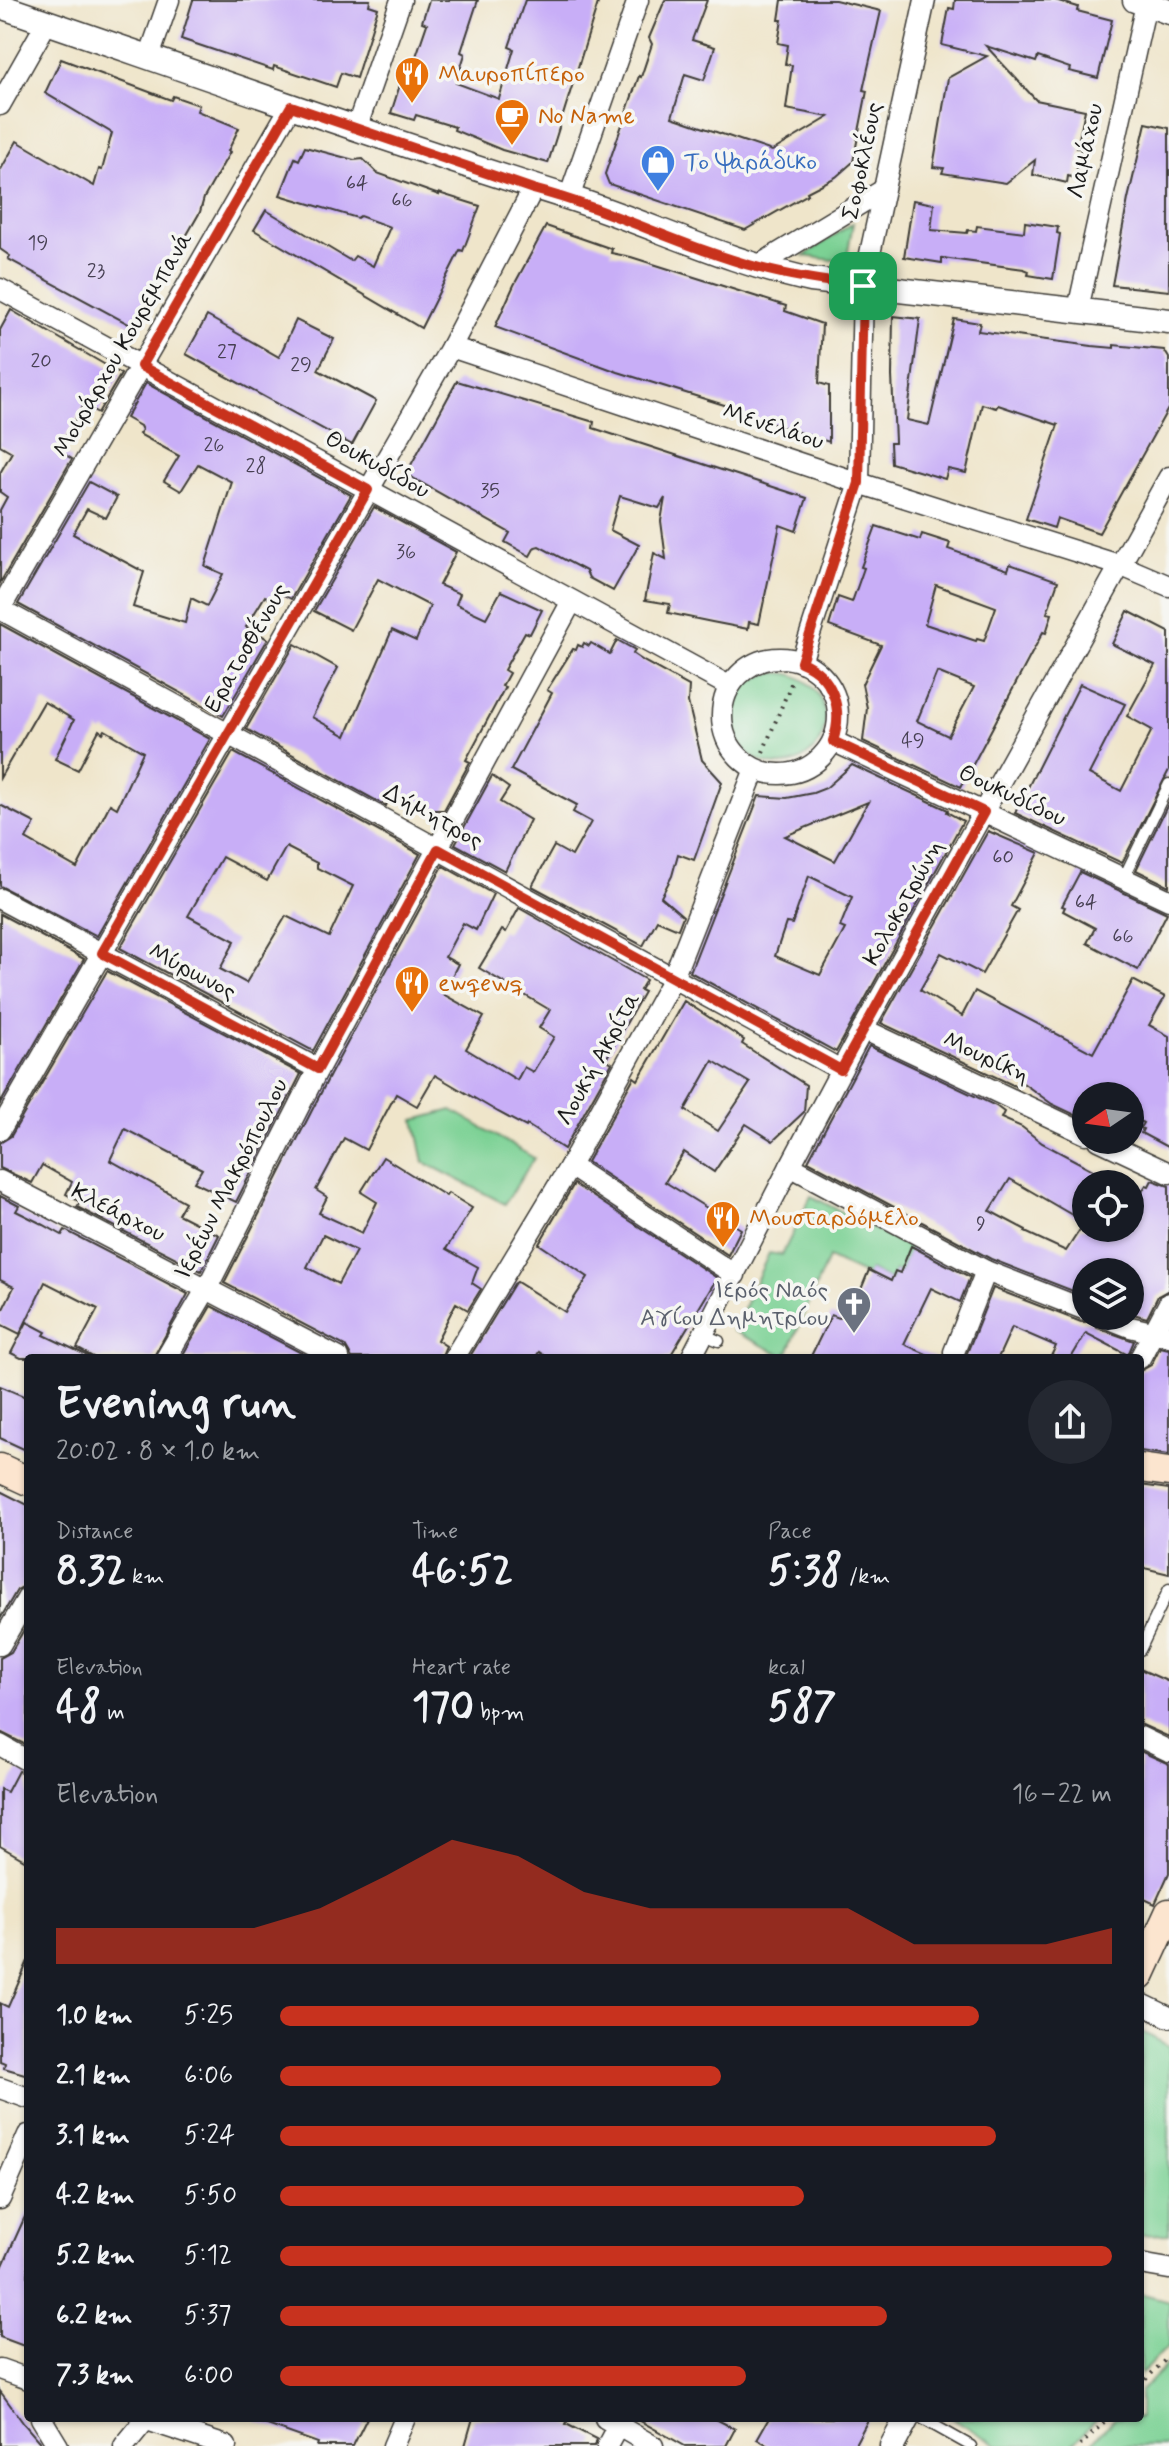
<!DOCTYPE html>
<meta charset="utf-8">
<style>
body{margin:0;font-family:Mynerve,sans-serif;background:#242831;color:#f1f3f6;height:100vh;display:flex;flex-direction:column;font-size:30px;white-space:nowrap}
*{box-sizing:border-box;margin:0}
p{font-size:26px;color:#9ea1a6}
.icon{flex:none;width:44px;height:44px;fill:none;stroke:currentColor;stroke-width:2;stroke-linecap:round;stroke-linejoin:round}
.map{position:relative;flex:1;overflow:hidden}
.side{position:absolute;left:24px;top:1354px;width:1120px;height:1068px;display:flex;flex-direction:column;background:#171b24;border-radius:8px;box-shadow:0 2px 6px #0004}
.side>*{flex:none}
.needle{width:52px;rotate:257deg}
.controls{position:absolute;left:1072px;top:1082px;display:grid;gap:16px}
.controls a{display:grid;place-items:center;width:72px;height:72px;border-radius:50%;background:#171b24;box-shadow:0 2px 6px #0004;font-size:40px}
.pin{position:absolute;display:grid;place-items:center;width:68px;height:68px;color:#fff;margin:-34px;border-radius:16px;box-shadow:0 4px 12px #0006}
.round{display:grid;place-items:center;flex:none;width:84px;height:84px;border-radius:42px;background:#242831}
.headline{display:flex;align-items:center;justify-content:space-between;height:136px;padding:0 32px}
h1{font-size:44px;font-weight:700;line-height:60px}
.stats{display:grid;grid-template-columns:repeat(3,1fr);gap:12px;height:136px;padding:8px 32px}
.stats div{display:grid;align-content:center}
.stats b{font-size:40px;font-weight:700}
.stats small{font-size:22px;font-weight:400}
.stats p{font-size:22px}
.chart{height:224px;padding:16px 32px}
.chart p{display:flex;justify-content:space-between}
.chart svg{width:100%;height:144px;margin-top:8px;fill:#c8321e;opacity:.7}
ul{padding:0 32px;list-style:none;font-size:26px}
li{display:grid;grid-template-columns:128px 96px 1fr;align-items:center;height:60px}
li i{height:20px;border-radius:10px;background:#c8321e}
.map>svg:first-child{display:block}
.green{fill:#7cd194;stroke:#4c7658;stroke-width:2}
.building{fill:#c8aef7;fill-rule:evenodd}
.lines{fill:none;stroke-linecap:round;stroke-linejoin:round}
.service-casing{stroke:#3c3a36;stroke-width:13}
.minor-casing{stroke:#3c3a36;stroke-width:23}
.tertiary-casing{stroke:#3c3a36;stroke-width:27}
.secondary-casing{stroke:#3c3a36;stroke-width:31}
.path{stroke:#3c3a36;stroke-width:4;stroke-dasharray:2 6;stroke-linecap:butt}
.service{stroke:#fff;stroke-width:10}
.minor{stroke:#fff;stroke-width:20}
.tertiary{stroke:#fff;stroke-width:24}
.secondary{stroke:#fce5cf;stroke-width:28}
.route-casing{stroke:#fff;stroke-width:16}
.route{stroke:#c8321e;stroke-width:10}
.labels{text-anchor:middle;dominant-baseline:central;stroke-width:7;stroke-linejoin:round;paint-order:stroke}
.number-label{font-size:20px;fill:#474053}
.food-label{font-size:24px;fill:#c56008;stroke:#f6f6f2;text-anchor:start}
.street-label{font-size:24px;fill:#1c1c1c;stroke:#f6f6f2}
.shop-label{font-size:24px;fill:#366cbe;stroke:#f6f6f2;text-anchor:start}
.worship-label{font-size:24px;fill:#5b616d;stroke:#f6f6f2;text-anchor:end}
</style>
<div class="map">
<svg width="1169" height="2446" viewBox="0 0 1169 2446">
<rect width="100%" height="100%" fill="#f6f6f2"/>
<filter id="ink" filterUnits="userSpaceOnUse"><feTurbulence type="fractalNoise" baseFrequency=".0125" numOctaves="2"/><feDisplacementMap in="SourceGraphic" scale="16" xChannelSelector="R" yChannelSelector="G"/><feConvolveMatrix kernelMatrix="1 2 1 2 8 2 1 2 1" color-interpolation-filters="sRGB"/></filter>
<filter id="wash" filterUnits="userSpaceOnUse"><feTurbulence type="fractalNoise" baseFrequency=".006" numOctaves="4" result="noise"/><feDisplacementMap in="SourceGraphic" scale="32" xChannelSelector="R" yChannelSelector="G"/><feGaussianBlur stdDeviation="1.8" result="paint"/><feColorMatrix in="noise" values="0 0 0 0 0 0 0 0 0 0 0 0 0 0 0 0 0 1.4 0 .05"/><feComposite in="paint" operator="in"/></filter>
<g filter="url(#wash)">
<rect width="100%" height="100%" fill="#efe5ca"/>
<g class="green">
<path d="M853 223 846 262 804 256Z"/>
<circle cx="779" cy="719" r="46"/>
<path d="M452 1110 534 1158 505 1204 424 1162 415 1120Z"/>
<path d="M811 1196 911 1248 900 1273 895 1271 891 1281 870 1270 867 1276 828 1258 786 1357 733 1331 769 1253 782 1255Z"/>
<path d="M1140 2031 1169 2046V2234L1140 2235Z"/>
<path d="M1140 2293 1169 2301V2345L1140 2375Z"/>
<path d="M1169 2362V2446H1088L1115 2418H1140V2392Z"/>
<path d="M953 2418H1098L1071 2446H998Z"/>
</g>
<g id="blocks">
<g class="building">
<path d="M193 0H370L369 5 378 8 356 78 341 73 336 87 274 66 273 70 181 39Z"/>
<path d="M429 0H478L461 52 465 54 456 83 499 99 514 49 509 47 525 0H599L548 163 502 150 454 130 455 127 416 115 414 120 391 113 405 69 411 71 427 24 422 22Z"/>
<path d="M665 0H707L692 40 715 47 704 80 685 74 672 117 772 151 829 117 786 109 792 65 785 64 788 45 778 43 782 20H779L782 0H835L881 11 863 90 867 91 853 162 836 177 807 192 808 194 745 230 609 184 605 174 639 76 641 77 652 44 649 38Z"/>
<path d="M955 0H1055L1078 7 1077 11 1112 20 1098 78 1069 71 1070 68 1038 57 1036 62 986 46 1036 100 1085 110 1077 148H1081L1075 178 1068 176 1067 183 1033 175 1035 160 1006 183 942 173 944 168 933 167 948 78 987 56 942 45 949 8 954 9Z"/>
<path d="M61 59 171 100 173 96 199 105 197 111 239 128 228 151 230 152 204 198 200 212 134 327 8 259 10 256 0 249V171L17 141 94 186 99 169 102 170 112 133 45 93Z"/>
<path d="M1146 123 1169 128V291L1112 285 1128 199Z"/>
<path d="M305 147 354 160 363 159 377 173 439 195V193L480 206 463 251 460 250 421 328 254 230 266 210 351 261 355 256 373 266 390 227 360 216 357 218 280 195 295 158 299 160Z"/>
<path d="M913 200 934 204 931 230 967 233 968 230 976 231 977 226 1024 232 1025 222 1058 227 1057 233 1060 234 1053 279 1028 275 1029 271 1024 269 942 258V263L904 257Z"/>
<path d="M546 226 612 249 611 253 631 257 786 306 785 311 822 324 819 383 829 386V442L733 411 734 408 618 372 495 327 514 285Z"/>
<path d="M11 310 121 374 98 413 84 405 58 450 72 459 0 583V510L7 497 0 492V473L12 452 0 445V330Z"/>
<path d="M207 316 279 357 296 320 334 339 318 370 376 401 352 445 186 354Z"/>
<path d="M893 316 920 319 907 420 929 425 954 319 980 323 978 331 1092 346 1114 348V345L1164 350 1169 358V407L1099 533 1057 518 1054 528 1026 519 1058 425 998 405 996 408 982 404 966 473 948 469 945 479 891 463 890 443H895V441L892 376Z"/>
<path d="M457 381 594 422 593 428 807 498 796 531 780 525 759 624 749 622 748 629 712 622 668 613 670 604 645 600 654 553 666 559 661 521 665 498 659 508 620 496 610 530 639 545 613 591 589 578 586 571 539 546 535 547 530 556 505 542 510 533 406 474Z"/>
<path d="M146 383 351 495 291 599 282 594 277 602 265 596 246 627 268 639 223 716 18 604 89 482 117 497 106 518 87 509 73 534 144 572 133 607 185 623 191 598 207 606 223 574 205 566 232 482 198 464 181 491 164 481 179 456 139 434 142 430 140 426 126 418Z"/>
<path d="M374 507 456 552 439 585 460 594 456 604 486 618 501 591 542 610 530 634 525 632 504 670 509 673 502 686 505 687 466 760 470 762 444 810H433L408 798 405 802 390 795 386 806 246 729 295 644 338 668 312 717 346 736 392 630 416 641 430 606 378 579 351 630 314 611Z"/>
<path d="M876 526 920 540 922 534 950 543 948 549 1008 570 1010 564 1058 581 1047 613 1052 614 1046 633 1043 632 961 787 863 741 867 708 862 684 881 645 829 626 838 597 852 602 864 568 861 567ZM936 585 996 607 984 641 977 639 976 641 925 624ZM937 672 974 687 948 736 917 721Z"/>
<path d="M1128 611 1169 632V770L1122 863 1015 813 1080 684 1125 704 1089 774 1121 791 1152 730 1127 716 1155 665 1112 644Z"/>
<path d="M0 624 210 739 97 936 0 886V805L35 823 26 839 77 868 110 804 117 808 143 752 105 730 103 733 99 730 78 770 55 759 74 720 44 702 0 778Z"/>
<path d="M617 640 635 650 633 654 645 662 689 686 688 702 702 760 722 782 694 860 678 854 672 876 661 897 683 916 678 929 657 920 643 946 532 886 554 846 572 856 591 822 573 812 577 805 511 770 552 693 547 690 573 649 576 650 578 645 582 647 584 643 589 646 591 643 610 654Z"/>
<path d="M233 752 420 854 313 1051 120 948ZM286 847 317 863V868L353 886 329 937 286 916 246 983 220 969 235 941 188 916 222 857 267 881Z"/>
<path d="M852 765 948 810 947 812 963 821 836 1052 690 972 759 796 787 798 813 793 826 788ZM868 802 835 861 785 836ZM809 876 852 897 840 927 845 929 820 975 775 956 786 923 792 924Z"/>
<path d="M492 776 509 788 500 802 530 820 505 871 455 844Z"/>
<path d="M1169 802V886L1136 870Z"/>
<path d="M988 831 1039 853 1011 906 1018 910 982 974 941 953 920 990 962 1016 975 991 1093 1053 1133 980 1165 997 1149 1025 1169 1036V1148L1141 1133 1143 1129 1140 1128 1143 1123 1130 1116V1096H1086V1120L1052 1104 1020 1081 1017 1087 881 1023Z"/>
<path d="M443 866 493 894 476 930 463 923 445 957 458 964 443 994 484 1017 466 1049 517 1080 524 1067 533 1072 554 1037 539 1028 550 1010 479 968 502 930 506 932 519 908 646 980 640 990 644 992 606 1059 612 1063 564 1149 527 1125 526 1127 498 1112 435 1075 417 1106 396 1094 366 1150 344 1138 316 1190 327 1197 319 1213 362 1233 377 1202 361 1192 383 1157 446 1196 448 1193 472 1208 446 1249 478 1267 472 1283 481 1289 468 1310 456 1303 437 1340 446 1346 441 1358H352L345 1346 224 1283 330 1075ZM323 1235 356 1251 338 1284 307 1267Z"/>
<path d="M1080 872 1167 913 1138 970 1087 943 1095 928 1063 911 1065 907 1062 906Z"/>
<path d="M0 914 84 959 0 1104Z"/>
<path d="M107 971 301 1074 236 1202 194 1182 202 1169 125 1129 110 1160 185 1202 178 1214 219 1235 201 1271 77 1207 80 1202 66 1194 72 1182 42 1165 32 1183 0 1168V1143L11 1136Z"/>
<path d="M684 1001 744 1040 742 1044 806 1085 804 1112 773 1141 746 1124 714 1172 684 1152 665 1182 741 1229 728 1255 587 1162 634 1077 638 1080ZM713 1061 750 1083 718 1131 685 1110Z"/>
<path d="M869 1046 996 1106 1004 1112 1001 1118 1022 1127 1042 1143 1119 1184H1086V1223L1010 1179 990 1211 1026 1230 1025 1232 1066 1251 1081 1228H1130V1212L1146 1185 1149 1186 1152 1180 1169 1186V1290L1158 1296 1147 1318 1130 1313V1272H1086V1296L991 1259 808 1161Z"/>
<path d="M574 1184 717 1278 669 1358H548L539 1352 535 1358H469L514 1284 517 1282 565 1312 588 1277 539 1244Z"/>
<path d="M0 1196 19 1206 16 1211 44 1225 62 1235 65 1230 188 1294 153 1358H95L77 1348 98 1309 45 1282 20 1334 0 1324V1315L14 1287 0 1280Z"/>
<path d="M911 1246 970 1277 960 1302 931 1288 904 1344 935 1358H810L831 1315 839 1318 853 1309 869 1270 891 1281 895 1271 900 1273Z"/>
<path d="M993 1288 1081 1322H1091L1097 1328 1134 1341 1128 1355 1086 1333 1071 1358H1050L1056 1346 1012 1327 998 1358H965Z"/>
<path d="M211 1306 311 1358H181Z"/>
<path d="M27 1322 46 1332 44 1335 92 1358H21L11 1353Z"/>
<path d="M1160 1347 1169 1349V1455L1140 1451V1371L1151 1365Z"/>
<path d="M0 1386 28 1398V1451L0 1438Z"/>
<path d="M1140 1485 1169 1489V1574L1140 1567Z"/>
<path d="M0 1491 28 1505V1584L17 1590 0 1619Z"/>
<path d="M28 1623V1746L0 1732V1658L11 1652Z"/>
<path d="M1140 1669 1169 1682V1737L1140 1724Z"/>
<path d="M1140 1751 1169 1764V1873L1155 1904 1140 1897Z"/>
<path d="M18 1771 28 1774V1862L0 1846V1789L7 1792Z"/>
<path d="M28 1961V2075L4 2068 5 2063 0 2061V2003L8 2007Z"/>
<path d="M28 2210V2337L24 2346 0 2337V2272Z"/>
<path d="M0 2391 24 2424 43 2446H0Z"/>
<path d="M256 2418H367L353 2446H317L318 2443 256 2421Z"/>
<path d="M473 2418H569L566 2424 596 2439 594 2446H465Z"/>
<path d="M635 2418H714L735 2429 726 2446H685Z"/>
<path d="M769 2418H869L854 2446H770L757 2439Z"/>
</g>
</g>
</g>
<g filter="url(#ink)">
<use href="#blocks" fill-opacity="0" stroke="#3c3a36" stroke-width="2"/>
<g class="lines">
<g class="service-casing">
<g id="service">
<path d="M1124 877 1169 784"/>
<path d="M704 1335 719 1341"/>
<path d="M1140 1650 1169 1589"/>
<path d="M921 2418 971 2446"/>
</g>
</g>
<g class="minor-casing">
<g id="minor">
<path d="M149 57 169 0"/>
<path d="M0 105 47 22"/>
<path d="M356 129 401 0"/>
<path d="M569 198 638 0"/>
<path d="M756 267 883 190"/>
<path d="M0 289 729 686"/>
<path d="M1078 309 1146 4"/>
<path d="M451 347 859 483 1122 566 1169 586"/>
<path d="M0 609 841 1070"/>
<path d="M0 609 291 106"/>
<circle cx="780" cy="716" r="58"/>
<path d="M801 662 859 483 863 286 925 0"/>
<path d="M833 741 1169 900"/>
<path d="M0 899 318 1069"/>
<path d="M863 1029 1086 1134"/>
<path d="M0 1130 451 347 533 189"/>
<path d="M1099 1140 1169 1173"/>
<path d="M570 1166 735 1275"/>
<path d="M790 1166 986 1271 1086 1310"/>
<path d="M0 1181 339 1358"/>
<path d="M1102 1316 1130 1327 1169 1336"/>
<path d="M954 1352 986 1271"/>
<path d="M166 1358 207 1288 318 1069 572 601"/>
<path d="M454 1358 570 1166 673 978 755 769"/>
<path d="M691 1358 790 1166 863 1029 1169 477"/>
<path d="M1140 1358 1169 1303"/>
<path d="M0 1645 28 1597"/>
<path d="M1140 1737 1169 1751"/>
<path d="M0 1745 28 1761"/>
<path d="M1140 2003 1169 2017"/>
<path d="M0 2088 28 2098"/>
<path d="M0 2199 28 2135"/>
<path d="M1140 2264 1169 2269"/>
<path d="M0 2369 28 2379"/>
<path d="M41 2418 58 2446"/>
<path d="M141 2418 226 2446"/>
<path d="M605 2418 653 2446"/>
<path d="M124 2446 147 2418"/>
<path d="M393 2446 405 2418"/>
<path d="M607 2446 622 2418"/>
</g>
</g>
<g class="tertiary-casing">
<g id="tertiary">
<path d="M1135 0 1169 12"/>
<path d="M0 6C190 71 378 138 570 198 651 224 727 262 811 280L1169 321"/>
<path d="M892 2446 907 2418"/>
</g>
</g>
<g class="secondary-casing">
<g id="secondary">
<path d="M0 1468 28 1481"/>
<path d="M1140 1468 1169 1472"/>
<path d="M1140 1976 1169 1913"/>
</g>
</g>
<g class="path">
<path d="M763 752 793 679"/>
<path d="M1140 2385 1169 2356"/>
<path d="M1080 2446 1108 2418"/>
</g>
<use href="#service" class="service"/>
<use href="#minor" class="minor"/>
<use href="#tertiary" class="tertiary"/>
<use href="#secondary" class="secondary"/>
</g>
</g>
<g class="lines" filter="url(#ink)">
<g class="route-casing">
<path id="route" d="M291 106 533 189C610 209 682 247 760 268 794 277 828 282 863 286L859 483 801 662C833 675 844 709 833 741L984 812 841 1070 438 849 318 1069 102 953 368 490 141 366Z"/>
</g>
<use href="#route" class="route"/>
</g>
<defs>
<g id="restaurant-pin" transform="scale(1.8)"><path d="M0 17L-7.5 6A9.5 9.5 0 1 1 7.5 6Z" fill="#e8710a" stroke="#f6f6f2"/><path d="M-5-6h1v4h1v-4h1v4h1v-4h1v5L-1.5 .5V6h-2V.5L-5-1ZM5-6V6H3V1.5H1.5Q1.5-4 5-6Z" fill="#fff"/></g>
<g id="cafe-pin" transform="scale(1.8)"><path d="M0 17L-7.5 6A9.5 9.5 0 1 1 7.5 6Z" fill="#e8710a" stroke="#f6f6f2"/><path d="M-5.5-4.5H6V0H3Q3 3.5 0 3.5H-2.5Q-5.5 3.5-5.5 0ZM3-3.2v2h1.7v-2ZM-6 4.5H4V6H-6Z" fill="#fff"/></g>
<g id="shop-pin" transform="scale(1.8)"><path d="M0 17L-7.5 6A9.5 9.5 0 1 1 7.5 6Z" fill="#3f7fe0" stroke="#f6f6f2"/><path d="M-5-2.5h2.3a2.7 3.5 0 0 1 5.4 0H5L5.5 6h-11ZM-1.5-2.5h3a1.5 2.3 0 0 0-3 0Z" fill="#fff"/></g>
<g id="church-pin" transform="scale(1.8)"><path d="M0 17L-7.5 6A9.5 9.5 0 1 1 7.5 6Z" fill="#6b7280" stroke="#f6f6f2"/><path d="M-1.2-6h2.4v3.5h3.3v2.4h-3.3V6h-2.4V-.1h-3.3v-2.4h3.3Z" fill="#fff"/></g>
</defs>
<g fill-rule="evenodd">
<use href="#restaurant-pin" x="412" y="74"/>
<use href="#cafe-pin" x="512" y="116"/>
<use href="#shop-pin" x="658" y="162"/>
<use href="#restaurant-pin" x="412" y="983"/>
<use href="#restaurant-pin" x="723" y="1218"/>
<use href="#church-pin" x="854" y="1304"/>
</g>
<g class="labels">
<g class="number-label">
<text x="357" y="183">64</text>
<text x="402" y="200">66</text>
<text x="38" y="243">19</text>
<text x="96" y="271">23</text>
<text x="227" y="352">27</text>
<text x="41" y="361">20</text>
<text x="301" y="365">29</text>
<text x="214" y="445">26</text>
<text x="256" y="466">28</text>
<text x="490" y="491">35</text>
<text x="406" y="552">36</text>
<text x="913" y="741">49</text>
<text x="1003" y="857">60</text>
<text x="1086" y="902">64</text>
<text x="1123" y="936">66</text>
<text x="981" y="1224">9</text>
</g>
<g class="food-label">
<text x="438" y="74">Μαυροπίπερο</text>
<text x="538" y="116">No Name</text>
<text x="438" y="983">ewqewq</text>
<text x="749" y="1218">Μουσταρδόμελο</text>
</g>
<g class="street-label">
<text transform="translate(1086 151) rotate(-78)">Λαμάχου</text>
<text transform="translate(863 161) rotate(-78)">Σοφοκλέους</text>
<text transform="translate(123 345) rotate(-60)">Μοιράρχου Κουρεμπανά</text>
<text transform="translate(773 427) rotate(18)">Μενελάου</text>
<text transform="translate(377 465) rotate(29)">Θουκυδίδου</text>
<text transform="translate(247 648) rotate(-60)">Ερατοσθένους</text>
<text transform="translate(1012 796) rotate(25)">Θουκυδίδου</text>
<text transform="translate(433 817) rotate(29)">Δήμητρος</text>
<text transform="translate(904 903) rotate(-61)">Κολοκοτρώνη</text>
<text transform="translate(192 972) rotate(28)">Μύρωνος</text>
<text transform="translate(986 1058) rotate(25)">Μουρίκη</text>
<text transform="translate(599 1059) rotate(-61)">Λουκή Ακρίτα</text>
<text transform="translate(232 1179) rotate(-63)">Ιερέων Μακρόπουλου</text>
<text transform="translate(118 1213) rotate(27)">Κλεάρχου</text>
</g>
<g class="shop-label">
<text x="684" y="162">Το Ψαράδικο</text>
</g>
<g class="worship-label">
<text x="828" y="1290">Ιερός Ναός<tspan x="828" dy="28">Αγίου Δημητρίου</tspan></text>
</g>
</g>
</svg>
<div class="controls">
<a><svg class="needle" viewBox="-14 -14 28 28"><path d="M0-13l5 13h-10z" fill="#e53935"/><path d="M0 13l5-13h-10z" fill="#9ea1a6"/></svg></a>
<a><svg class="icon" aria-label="locate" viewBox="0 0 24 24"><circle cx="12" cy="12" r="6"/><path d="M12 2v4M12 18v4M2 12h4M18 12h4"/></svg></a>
<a><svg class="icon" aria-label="layers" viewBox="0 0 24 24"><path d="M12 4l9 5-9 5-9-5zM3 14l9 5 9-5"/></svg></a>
</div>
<div class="pin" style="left:863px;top:286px;background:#1e9e55"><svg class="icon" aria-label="arrive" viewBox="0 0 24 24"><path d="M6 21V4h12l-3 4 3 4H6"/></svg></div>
<section class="side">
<div class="headline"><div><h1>Evening run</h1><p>20:02 · 8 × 1.0 km</p></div><a class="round"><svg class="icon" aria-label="share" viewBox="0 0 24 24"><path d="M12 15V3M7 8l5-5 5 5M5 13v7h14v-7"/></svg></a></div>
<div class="stats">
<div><p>Distance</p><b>8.32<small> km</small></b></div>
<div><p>Time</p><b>46:52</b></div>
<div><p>Pace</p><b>5:38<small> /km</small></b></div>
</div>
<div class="stats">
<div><p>Elevation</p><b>48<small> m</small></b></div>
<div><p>Heart rate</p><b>170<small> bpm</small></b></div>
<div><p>kcal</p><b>587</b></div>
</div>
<div class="chart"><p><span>Elevation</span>16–22 m</p>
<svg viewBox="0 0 160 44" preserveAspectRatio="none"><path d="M0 44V33L10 33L20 33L30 33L40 27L50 17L60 6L70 11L80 22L90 27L100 27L110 27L120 27L130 38L140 38L150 38L160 33V44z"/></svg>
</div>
<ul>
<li><b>1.0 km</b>5:25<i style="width:84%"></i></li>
<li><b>2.1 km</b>6:06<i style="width:53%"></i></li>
<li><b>3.1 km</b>5:24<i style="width:86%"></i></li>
<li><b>4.2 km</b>5:50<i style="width:63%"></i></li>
<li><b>5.2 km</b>5:12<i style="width:100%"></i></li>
<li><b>6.2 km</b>5:37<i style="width:73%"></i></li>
<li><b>7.3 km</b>6:00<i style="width:56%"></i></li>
</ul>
</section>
</div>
